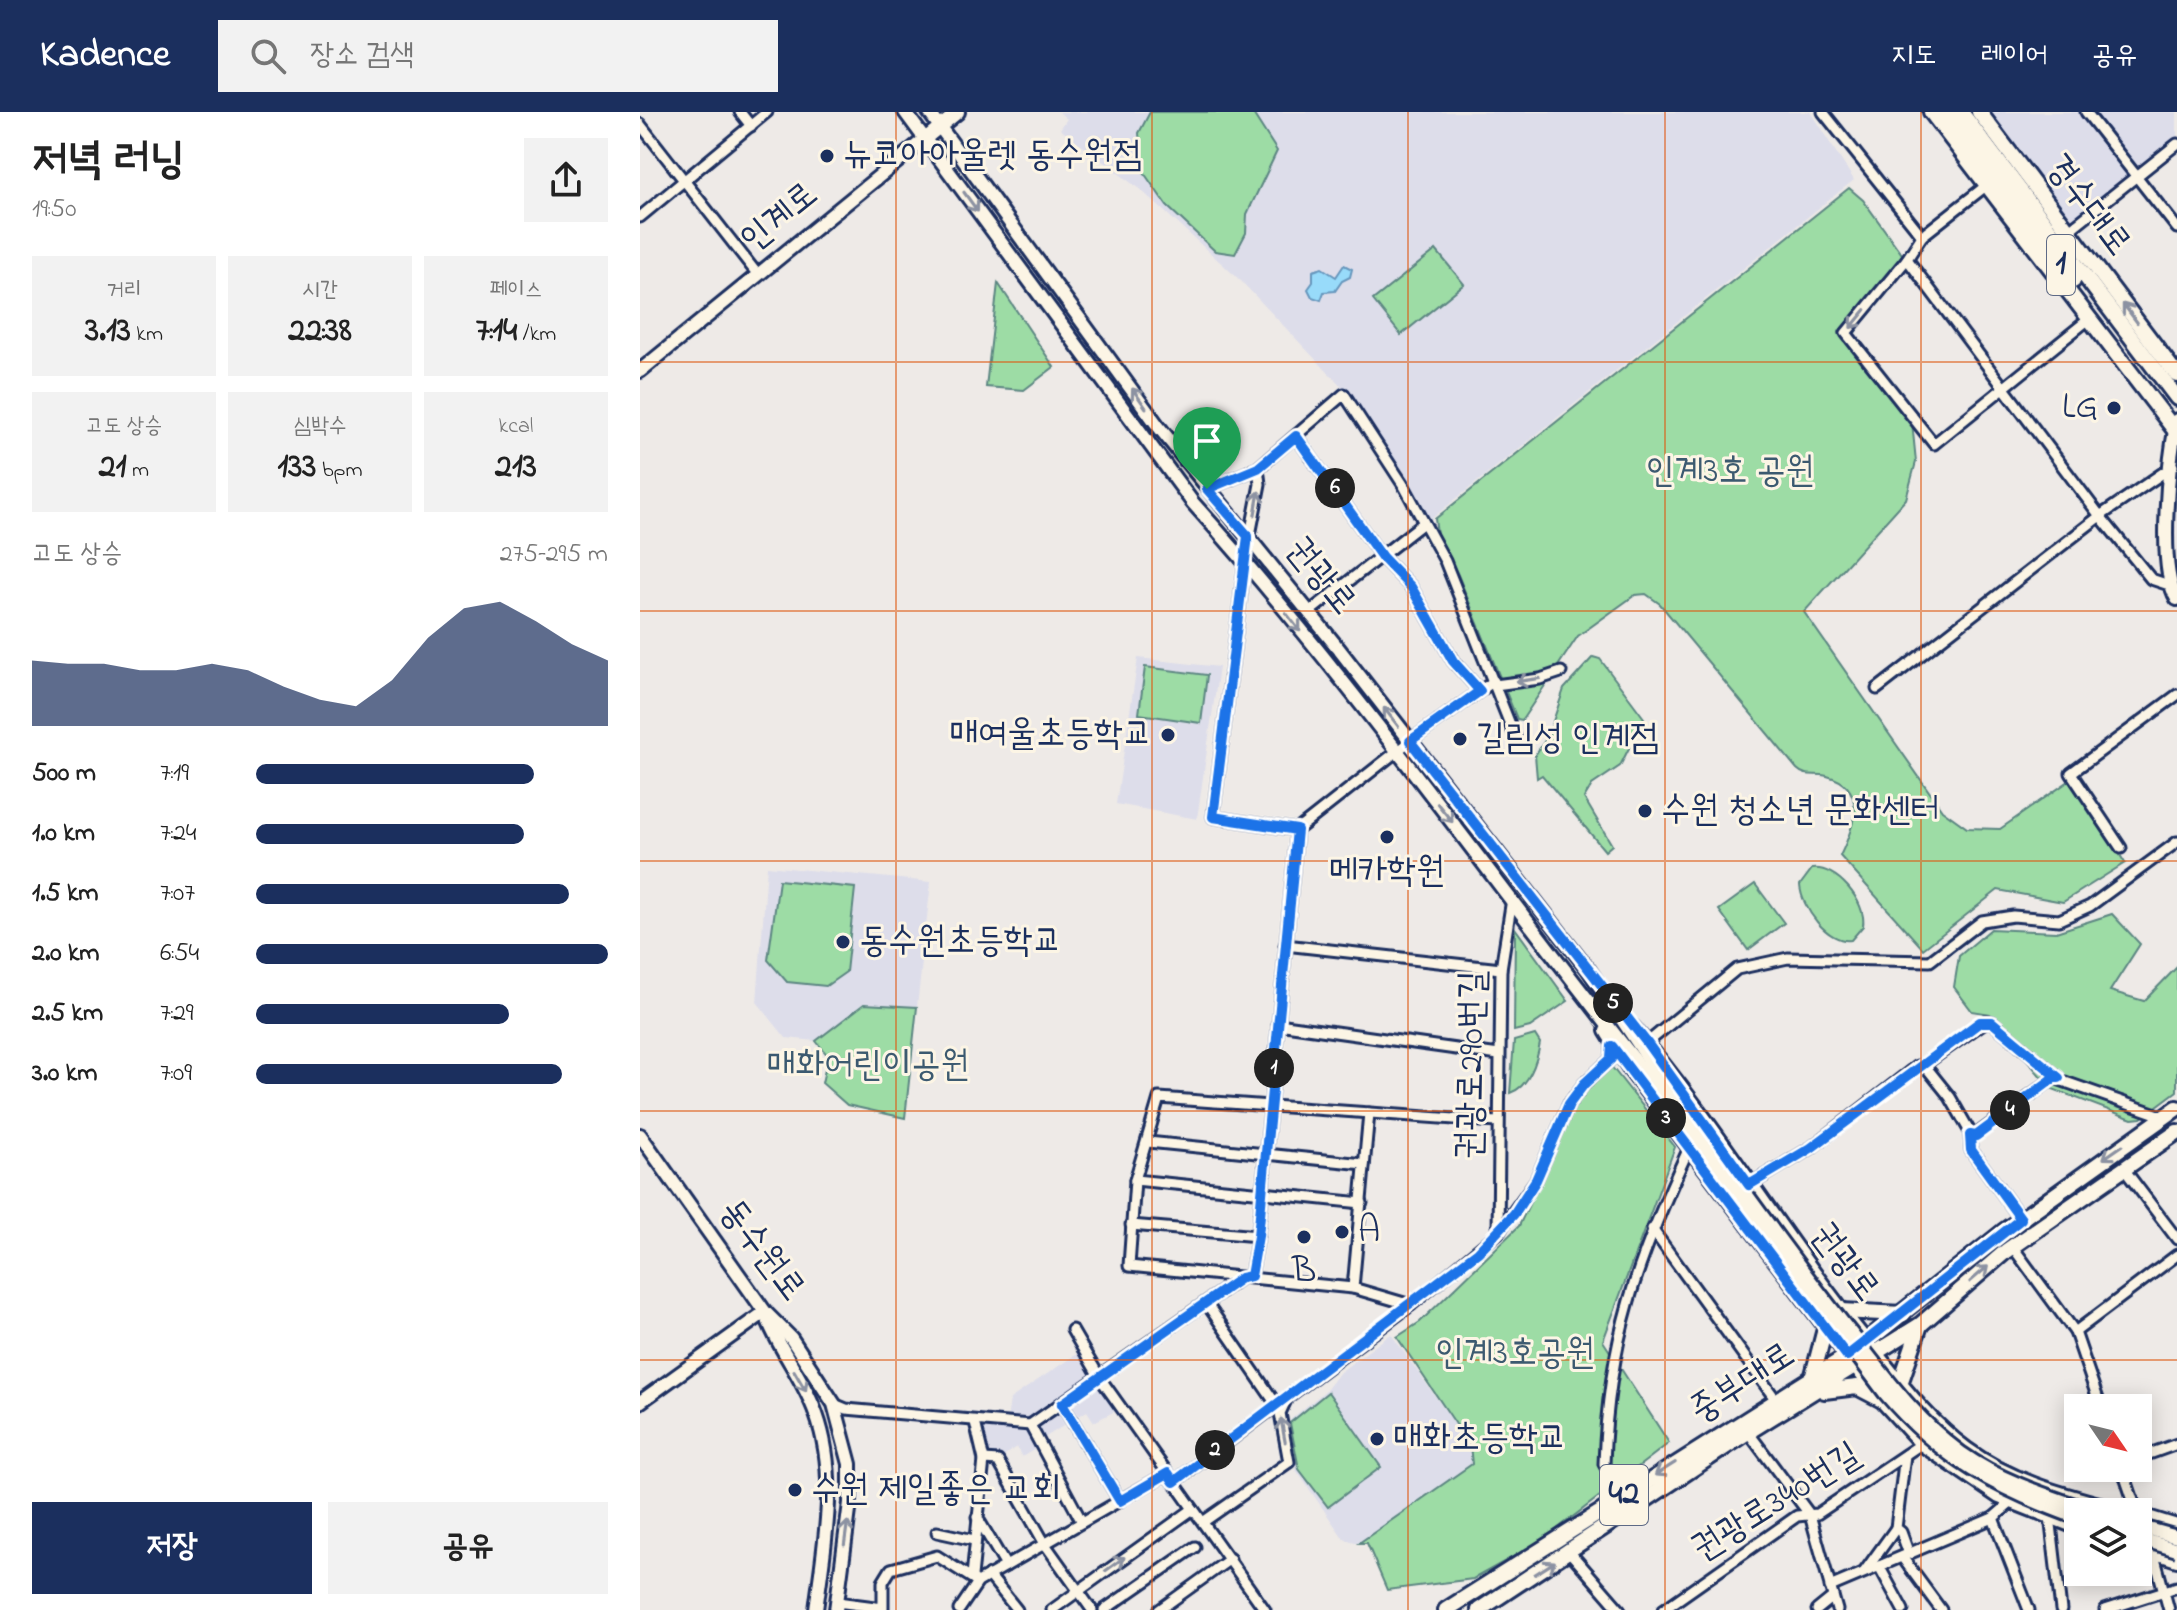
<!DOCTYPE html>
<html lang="ko">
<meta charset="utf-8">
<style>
body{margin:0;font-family:"Indie Flower","Poor Story",sans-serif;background:#f2f2f2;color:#222;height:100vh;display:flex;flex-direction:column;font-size:30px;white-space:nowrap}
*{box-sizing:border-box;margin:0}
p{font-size:26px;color:#767676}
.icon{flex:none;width:44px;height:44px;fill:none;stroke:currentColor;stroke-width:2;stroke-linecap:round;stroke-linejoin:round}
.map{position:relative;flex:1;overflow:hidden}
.side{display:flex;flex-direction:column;background:#fff;width:640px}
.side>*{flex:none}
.needle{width:52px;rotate:125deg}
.controls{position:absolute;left:1424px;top:1282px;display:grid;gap:16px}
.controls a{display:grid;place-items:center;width:88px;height:88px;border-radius:0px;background:#fff;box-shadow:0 4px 20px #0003;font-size:40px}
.pin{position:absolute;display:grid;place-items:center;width:68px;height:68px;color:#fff;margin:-82px -34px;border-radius:50% 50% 50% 0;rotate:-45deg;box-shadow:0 0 8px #0007}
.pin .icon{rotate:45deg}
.km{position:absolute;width:40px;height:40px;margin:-20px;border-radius:50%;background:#222;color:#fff;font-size:22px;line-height:40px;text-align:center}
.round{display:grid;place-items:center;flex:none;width:84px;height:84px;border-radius:0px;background:#f2f2f2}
.summary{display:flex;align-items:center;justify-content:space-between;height:136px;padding:0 32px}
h1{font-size:44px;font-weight:700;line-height:60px}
.metrics{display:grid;grid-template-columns:repeat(3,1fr);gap:12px;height:136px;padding:8px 32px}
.metrics div{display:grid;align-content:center;border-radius:0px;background:#f2f2f2;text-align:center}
.metrics b{font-size:34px;font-weight:700}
.metrics small{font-size:22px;font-weight:400}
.metrics p{font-size:22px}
.chart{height:224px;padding:16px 32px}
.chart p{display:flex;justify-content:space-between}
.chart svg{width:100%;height:144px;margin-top:8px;fill:#1b2f5e;opacity:.7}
.button{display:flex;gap:16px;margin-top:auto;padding:16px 32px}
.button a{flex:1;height:92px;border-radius:0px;background:#1b2f5e;color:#fff;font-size:32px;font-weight:700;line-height:92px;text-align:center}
.button a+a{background:#f2f2f2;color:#222}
ul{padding:0 32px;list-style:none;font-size:26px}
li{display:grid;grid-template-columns:128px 96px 1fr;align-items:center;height:60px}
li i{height:20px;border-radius:10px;background:#1b2f5e}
header{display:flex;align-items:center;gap:48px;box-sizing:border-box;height:112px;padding:0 40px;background:#1b2f5e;color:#fff}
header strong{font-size:38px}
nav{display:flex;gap:44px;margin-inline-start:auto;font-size:28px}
.search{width:560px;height:72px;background:#f2f2f2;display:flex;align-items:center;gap:20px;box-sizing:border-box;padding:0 28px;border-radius:0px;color:#767676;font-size:30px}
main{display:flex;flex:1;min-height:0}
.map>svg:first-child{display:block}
.built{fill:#ddddea}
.green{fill:#9ddca5;stroke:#5c8682;stroke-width:2}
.water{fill:#98dbfa;stroke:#6696bc;stroke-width:2}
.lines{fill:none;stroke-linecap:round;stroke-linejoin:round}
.street-casing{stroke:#1b2f5e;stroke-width:15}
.secondary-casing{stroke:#1b2f5e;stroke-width:18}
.primary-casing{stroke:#1b2f5e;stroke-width:20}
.street{stroke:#fcf5e5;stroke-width:9}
.secondary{stroke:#fcf5e5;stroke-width:12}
.primary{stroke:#fcf5e5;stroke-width:14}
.secondary-bridge-casing{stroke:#1b2f5e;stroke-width:18;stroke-linecap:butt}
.secondary-bridge{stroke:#fcf5e5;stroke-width:12}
.oneway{stroke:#8c92a2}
.route-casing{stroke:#fff;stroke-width:16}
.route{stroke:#1a73e8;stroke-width:10}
.grid{fill:none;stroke:#de5710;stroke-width:2;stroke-opacity:0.55}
.poi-dot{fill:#1b2f5e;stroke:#fcf5e5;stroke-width:3}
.labels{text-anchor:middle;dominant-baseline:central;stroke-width:6;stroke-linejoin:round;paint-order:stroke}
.shield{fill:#fcf5e5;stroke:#5e6a86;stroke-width:2}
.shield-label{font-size:34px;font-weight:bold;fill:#1b2f5e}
.poi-label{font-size:36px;fill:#1b2f5e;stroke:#fcf5e5;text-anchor:start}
.street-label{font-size:36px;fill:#1b2f5e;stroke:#fcf5e5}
.park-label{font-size:36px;fill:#3c5a70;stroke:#fcf5e5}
</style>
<header>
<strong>Kadence</strong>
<div class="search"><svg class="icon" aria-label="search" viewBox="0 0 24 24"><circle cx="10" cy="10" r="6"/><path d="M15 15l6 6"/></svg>장소 검색</div>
<nav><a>지도</a><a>레이어</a><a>공유</a></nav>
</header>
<main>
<section class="side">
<div class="summary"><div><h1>저녁 러닝</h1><p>19:50</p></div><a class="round"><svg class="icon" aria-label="share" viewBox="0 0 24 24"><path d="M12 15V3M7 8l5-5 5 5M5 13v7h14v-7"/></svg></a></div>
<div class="metrics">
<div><p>거리</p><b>3.13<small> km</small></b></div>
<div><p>시간</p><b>22:38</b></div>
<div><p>페이스</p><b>7:14<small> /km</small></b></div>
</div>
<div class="metrics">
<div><p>고도 상승</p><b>21<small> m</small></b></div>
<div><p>심박수</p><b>133<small> bpm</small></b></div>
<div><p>kcal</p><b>213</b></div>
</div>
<div class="chart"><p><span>고도 상승</span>275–295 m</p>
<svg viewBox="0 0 160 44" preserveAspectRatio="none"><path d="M0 44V24L10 25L20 25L30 27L40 27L50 25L60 27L70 32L80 36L90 38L100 30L110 17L120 8L130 6L140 12L150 19L160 24V44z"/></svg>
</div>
<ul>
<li><b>500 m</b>7:19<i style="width:79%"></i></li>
<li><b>1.0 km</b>7:24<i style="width:76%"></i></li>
<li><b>1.5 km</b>7:07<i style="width:89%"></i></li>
<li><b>2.0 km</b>6:54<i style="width:100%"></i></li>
<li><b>2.5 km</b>7:29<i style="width:72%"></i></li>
<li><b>3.0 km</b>7:09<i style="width:87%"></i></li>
</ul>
<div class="button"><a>저장</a><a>공유</a></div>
</section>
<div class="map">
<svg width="1537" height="1498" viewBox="0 0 1537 1498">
<rect width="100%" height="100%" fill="#eeeae7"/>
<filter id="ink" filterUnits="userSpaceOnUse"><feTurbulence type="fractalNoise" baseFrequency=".0125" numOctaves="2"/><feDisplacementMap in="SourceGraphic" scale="16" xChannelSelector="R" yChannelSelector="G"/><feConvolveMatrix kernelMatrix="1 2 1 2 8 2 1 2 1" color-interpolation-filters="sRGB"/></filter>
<g filter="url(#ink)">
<g class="built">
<path d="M419 0H1170L1214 68 791 407 703 276 601 169 502 79 420 17 427 7Z"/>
<path d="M1342 0H1537V28L1430 112Z"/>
<path d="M498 546 579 555 557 707 476 692Z"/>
<path d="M127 754 291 770 277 895 224 892 176 929 146 926 117 890Z"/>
<path d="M751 1222 830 1333 832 1352 719 1431 704 1427 656 1358 647 1320 650 1308 687 1277 700 1260Z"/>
<path d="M438 1241 479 1297 454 1310 447 1299 396 1331 398 1335 382 1345 376 1335 365 1343 364 1347 339 1345 332 1304 367 1308 370 1287Z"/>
</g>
<g class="green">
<path d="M510 0H612L637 39 607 102 606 121 595 142 575 139 527 94 502 58 499 21Z"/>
<path d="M1209 76 1223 88 1264 145 1211 227 1271 300 1276 350 1266 387 1164 500 1302 698 1327 716 1360 717 1432 667 1485 751 1423 790 1358 778 1283 837 1200 744C1213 717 1230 675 1187 664 1175 661 1166 666 1157 657L1020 492 1006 482 995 483 938 524 882 608 877 607 818 463 797 422 795 407Z"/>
<path d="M796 138 824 172 761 223 733 188Z"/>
<path d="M358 171 414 255 384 278 346 275Z"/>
<path d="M953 545 960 547 1004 606 980 654 952 673 944 686 972 733 965 739 902 663 897 666 895 643 908 624 924 577Z"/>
<path d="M505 555 567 563 561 611 499 602Z"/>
<path d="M1172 757C1196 753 1227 790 1223 814L1211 828C1188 832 1161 795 1160 773Z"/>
<path d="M139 768 215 776 206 860 186 874 147 870 128 848Z"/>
<path d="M1115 772 1144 811 1108 838 1079 798Z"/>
<path d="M1472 802 1500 832 1470 879 1504 889 1537 855V979L1501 1006 1492 1007 1410 976 1350 902 1332 899 1314 875 1319 844 1351 817 1416 820Z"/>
<path d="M875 816 928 889 890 915 874 919Z"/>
<path d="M224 892 277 895 265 1006 207 993 182 971 188 944 176 929Z"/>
<path d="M895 923 900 931C897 949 889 975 870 981L874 929Z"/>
<path d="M971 954 1035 1035 963 1229 1029 1331 900 1430 833 1467 747 1478 727 1431H719L832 1352 830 1333 757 1225 780 1210 879 1114 937 989Z"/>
<path d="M688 1280 741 1355 688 1395 659 1357 650 1311Z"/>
</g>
<path class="water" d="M704 153 712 157 710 165 702 169 695 179 684 180 681 188 672 185 668 177 673 170V159L682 156 696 165Z"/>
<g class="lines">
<g class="street-casing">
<g id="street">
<path d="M100 0 111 14"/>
<path d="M1183 0 1282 124 1347 73"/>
<path d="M1446 0 1537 116"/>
<path d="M0 12 118 163"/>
<path d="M0 105 127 0"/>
<path d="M1428 119 1537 32"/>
<path d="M1282 124 1267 147 1460 404 1511 467 1529 473"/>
<path d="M1267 147 1206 221 1294 332 1449 207"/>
<path d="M656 324 742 445 771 475 813 549 840 579"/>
<path d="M618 356 620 372 605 449 573 705 657 718"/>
<path d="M567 377 618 356 704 282 764 374 805 449 875 625"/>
<path d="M668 501 782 412"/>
<path d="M855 573 900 567 921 560"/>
<path d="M1237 577 1460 404 1533 354"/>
<path d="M1481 736 1431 661 1537 583"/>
<path d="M645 833 861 857"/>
<path d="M638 912 859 943"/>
<path d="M1007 931 1097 857 1148 846 1290 849 1342 809 1373 804 1419 808 1450 794 1537 730"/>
<path d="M1282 954 1346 909 1352 910 1419 966"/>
<path d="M1330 1023 1331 1038 1381 1107"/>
<path d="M508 1030 724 1052"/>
<path d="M1484 1057 1537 1127"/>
<path d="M495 1068 722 1091"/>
<path d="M1109 1073 1171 1036 1277 954 1286 955 1310 985 1333 1025 1414 966 1525 1005"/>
<path d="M491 1113 618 1124"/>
<path d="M1012 1117 1136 1288"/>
<path d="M858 1121 861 857 872 787"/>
<path d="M1372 1134 1435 1220 1461 1296"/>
<path d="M611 1164 618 1124 657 718 770 629 854 569"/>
<path d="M713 1176 729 1001"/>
<path d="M567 1192 636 1292"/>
<path d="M771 1193 713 1176 489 1154 495 1068 519 986 857 1010"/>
<path d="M432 1218 460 1266 625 1498"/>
<path d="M1435 1220 1537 1143"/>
<path d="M194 1292 206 1297 390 1313 601 1166"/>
<path d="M422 1292 480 1389"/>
<path d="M390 1313 442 1410"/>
<path d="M1108 1320 1170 1403 1197 1498"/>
<path d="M1265 1343 1256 1416 1261 1420 1269 1442"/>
<path d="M1498 1346 1537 1332"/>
<path d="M344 1348 358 1349 405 1432 452 1498"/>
<path d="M1482 1356 1497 1400"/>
<path d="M534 1370 771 1193 858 1121 896 1068 929 992 944 972 971 947 972 934"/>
<path d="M992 1378 970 1362 964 1352C968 1229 998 1146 1049 1036"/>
<path d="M1410 1404 1421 1498"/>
<path d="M337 1405 366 1454"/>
<path d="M1353 1406 1389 1498"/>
<path d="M563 1410 649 1350 640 1301 646 1288"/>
<path d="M297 1420 334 1428"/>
<path d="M1512 1436 1529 1498"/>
<path d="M927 1437 980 1498"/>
<path d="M1262 1445 1301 1498"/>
<path d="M1239 1454 1263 1498"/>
<path d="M1225 1459 1256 1416"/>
<path d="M349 1463 377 1498"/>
<path d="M332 1464 344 1348 335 1310"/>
<path d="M1190 1475 1353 1406 1374 1388"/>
<path d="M197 1490 243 1496V1470L251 1457 297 1444 338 1470"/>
<path d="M319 1498 338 1470 528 1361"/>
<path d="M412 1498 553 1397"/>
<path d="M464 1498 555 1435"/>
<path d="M519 1498 590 1447"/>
<path d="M1023 1498 1157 1404 1177 1402 1281 1332"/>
<path d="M1177 1498 1193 1485"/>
<path d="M1465 1498 1537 1475"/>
</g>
</g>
<g class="secondary-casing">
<g id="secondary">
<path d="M265 0 553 391C717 573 857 776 1010 967"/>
<path d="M289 0 518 314 698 536 948 857 1017 960"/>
<path d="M0 259 318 0"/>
<path d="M1537 308C1529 347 1517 455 1537 487"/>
<path d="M993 915C1078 1014 1145 1129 1228 1231 1259 1269 1286 1307 1327 1337 1374 1372 1434 1385 1489 1400"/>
<path d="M966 919 991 959 1240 1287 1281 1332 1359 1385 1438 1416"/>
<path d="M0 1023 125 1200 151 1226 194 1292 210 1352V1391L196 1498"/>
<path d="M126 1203C139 1238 164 1267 176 1302 199 1365 184 1433 176 1498"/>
<path d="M0 1290 125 1200"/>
<path d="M1498 1402 1537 1414"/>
<path d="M1498 1435 1537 1448"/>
</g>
</g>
<g class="primary-casing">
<g id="primary">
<path d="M1291 0 1537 321"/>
<path d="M1306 0 1433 169"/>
<path d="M1321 0 1537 286"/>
<path d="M1339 0 1537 263"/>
<path d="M1201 1199 1263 1202"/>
<path d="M1173 1263 1186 1213"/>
<path d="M1260 1272 1280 1213"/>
<path d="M1184 1279 1217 1275 1240 1287"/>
<path d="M806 1498 1207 1244 1363 1120 1537 996"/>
<path d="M839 1498 1108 1320 1280 1213 1366 1139 1537 1020"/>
</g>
</g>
<use href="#street" class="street"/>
<use href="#secondary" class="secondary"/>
<use href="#primary" class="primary"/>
<g class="secondary-bridge-casing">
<g id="secondary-bridge">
<path d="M1017 960C1083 1048 1145 1139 1214 1225 1247 1267 1277 1309 1321 1341 1362 1370 1408 1384 1455 1400"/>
<path d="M1010 967 1245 1281C1301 1347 1357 1377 1438 1406"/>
<path d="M1498 1414 1537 1425"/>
<path d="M1498 1426 1537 1438"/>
</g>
</g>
<use href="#secondary-bridge" class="secondary-bridge"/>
</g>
<defs><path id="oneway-shaft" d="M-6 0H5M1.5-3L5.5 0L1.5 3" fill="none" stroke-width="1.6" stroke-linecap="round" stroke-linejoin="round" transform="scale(2)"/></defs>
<g class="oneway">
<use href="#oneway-shaft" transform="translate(331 90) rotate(54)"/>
<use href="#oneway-shaft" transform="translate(1490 201) rotate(-127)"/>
<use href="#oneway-shaft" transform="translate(1218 207) rotate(130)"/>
<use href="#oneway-shaft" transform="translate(499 286) rotate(-125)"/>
<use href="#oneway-shaft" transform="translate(617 391) rotate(-80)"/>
<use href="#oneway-shaft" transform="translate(653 510) rotate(52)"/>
<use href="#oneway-shaft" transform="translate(888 568) rotate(172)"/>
<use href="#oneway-shaft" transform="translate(751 605) rotate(-128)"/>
<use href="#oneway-shaft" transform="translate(805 701) rotate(51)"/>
<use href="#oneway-shaft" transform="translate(1473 1040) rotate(145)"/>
<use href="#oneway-shaft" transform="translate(1339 1162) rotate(-41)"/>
<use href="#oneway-shaft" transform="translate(160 1269) rotate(60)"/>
<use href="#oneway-shaft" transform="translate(643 1318) rotate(-100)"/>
<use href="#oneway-shaft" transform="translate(1025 1357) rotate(148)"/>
<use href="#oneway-shaft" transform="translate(206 1421) rotate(-82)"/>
<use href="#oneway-shaft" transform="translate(475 1452) rotate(-36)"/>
<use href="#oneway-shaft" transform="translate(905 1456) rotate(-32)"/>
</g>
</g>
<g class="lines" filter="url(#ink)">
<g class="route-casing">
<path id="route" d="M656 324 742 445 771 475 813 549 840 579 770 629 1007 931 1109 1073 1171 1036 1340 910H1352L1419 966H1414L1336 1024 1330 1023 1331 1038 1381 1107 1207 1244 972 934 971 947 944 972 929 992 896 1068 874 1102 838 1140 534 1370 528 1361 480 1389 422 1292 601 1166 611 1164 618 1124 657 718 573 705 608 424 567 377 618 356Z"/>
</g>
<use href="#route" class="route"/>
</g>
<path class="grid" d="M256 0V1498M512 0V1498M768 0V1498M1025 0V1498M1281 0V1498M0 250H1537M0 499H1537M0 749H1537M0 999H1537M0 1248H1537"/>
<g class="poi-dot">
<circle cx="187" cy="44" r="8"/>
<circle cx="1474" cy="296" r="8"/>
<circle cx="528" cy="623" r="8"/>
<circle cx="820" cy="627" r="8"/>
<circle cx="1005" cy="699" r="8"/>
<circle cx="747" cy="725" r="8"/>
<circle cx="203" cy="830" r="8"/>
<circle cx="702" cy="1120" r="8"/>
<circle cx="664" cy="1125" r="8"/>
<circle cx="737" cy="1327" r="8"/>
<circle cx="155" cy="1378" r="8"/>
</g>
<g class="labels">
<g class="shield">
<rect x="1407" y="123" width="28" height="60" rx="6"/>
<rect x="960" y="1353" width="48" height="60" rx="6"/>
</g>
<g class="shield-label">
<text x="1421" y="153">1</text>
<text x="984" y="1383">42</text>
</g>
<g class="poi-label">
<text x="203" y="44">뉴코아아울렛 동수원점</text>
<text x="1458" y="296" text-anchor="end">LG</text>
<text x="512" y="623" text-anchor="end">매여울초등학교</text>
<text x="836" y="627">길림성 인계점</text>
<text x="1021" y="699">수원 청소년 문화센터</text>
<text x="747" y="760" text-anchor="middle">메카학원</text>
<text x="219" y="830">동수원초등학교</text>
<text x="718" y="1120">A</text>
<text x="664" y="1160" text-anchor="middle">B</text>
<text x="753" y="1327">매화초등학교</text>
<text x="171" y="1378">수원 제일좋은 교회</text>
</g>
<g class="street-label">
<text transform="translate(1447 94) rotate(53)">경수대로</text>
<text transform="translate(140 106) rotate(-39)">인계로</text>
<text transform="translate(680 465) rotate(51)">권광로</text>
<text transform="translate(833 953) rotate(-89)">권광로290번길</text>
<text transform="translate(121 1139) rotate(53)">동수원로</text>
<text transform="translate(1204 1151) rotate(53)">권광로</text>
<text transform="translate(1103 1272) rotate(-33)">중부대로</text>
<text transform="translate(1137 1391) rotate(-32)">권광로340번길</text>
</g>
<g class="park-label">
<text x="1090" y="360">인계3호 공원</text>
<text x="228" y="954">매화어린이공원</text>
<text x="875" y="1242">인계3호공원</text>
</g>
</g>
</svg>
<div class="controls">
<a><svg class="needle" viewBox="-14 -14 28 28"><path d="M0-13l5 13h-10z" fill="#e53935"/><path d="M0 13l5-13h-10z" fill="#767676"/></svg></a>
<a><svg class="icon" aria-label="layers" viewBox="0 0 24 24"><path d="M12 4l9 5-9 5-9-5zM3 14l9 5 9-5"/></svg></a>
</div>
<div class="pin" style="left:567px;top:377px;background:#1e9e55"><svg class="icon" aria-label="arrive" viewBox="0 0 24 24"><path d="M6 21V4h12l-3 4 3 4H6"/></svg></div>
<b class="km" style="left:634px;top:956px">1</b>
<b class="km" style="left:575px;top:1338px">2</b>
<b class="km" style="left:1026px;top:1006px">3</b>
<b class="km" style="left:1370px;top:998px">4</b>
<b class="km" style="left:973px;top:891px">5</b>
<b class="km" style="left:695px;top:376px">6</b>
</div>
</main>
